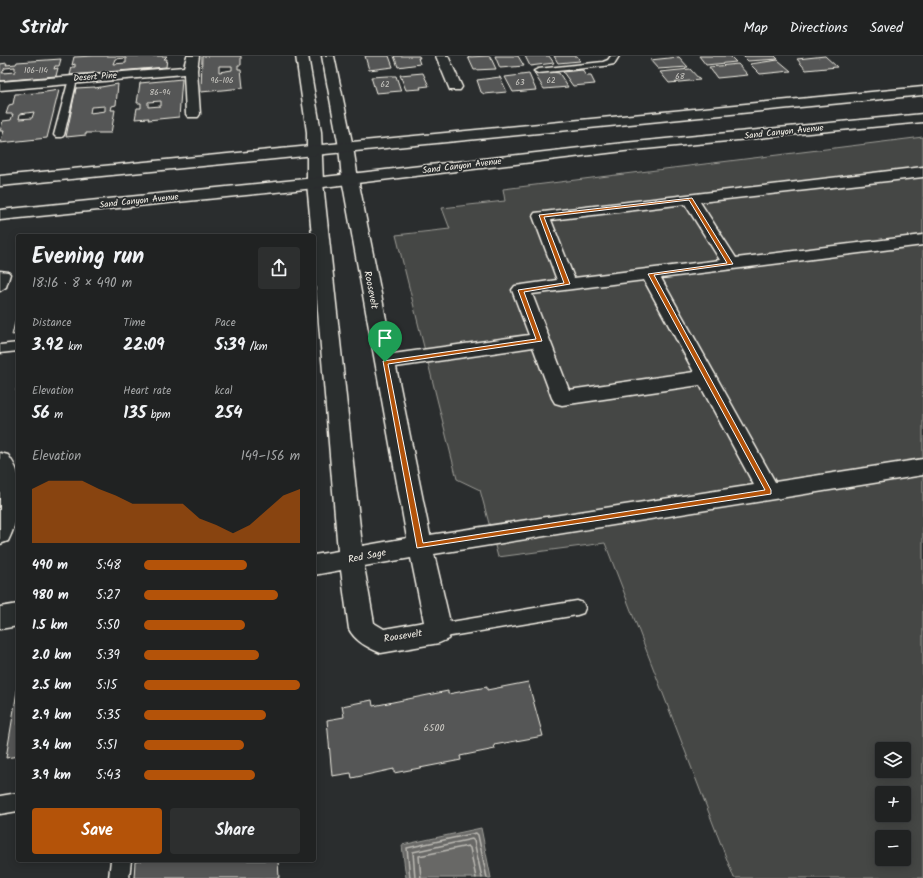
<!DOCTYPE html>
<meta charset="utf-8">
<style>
body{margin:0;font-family:Kalam,sans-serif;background:#2d2f2f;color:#f1f3f6;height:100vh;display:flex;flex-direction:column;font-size:15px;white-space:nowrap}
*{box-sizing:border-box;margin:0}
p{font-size:13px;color:#a2a4a5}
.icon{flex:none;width:22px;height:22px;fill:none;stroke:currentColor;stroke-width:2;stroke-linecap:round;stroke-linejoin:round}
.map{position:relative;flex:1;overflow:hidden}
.drawer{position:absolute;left:16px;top:178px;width:300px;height:628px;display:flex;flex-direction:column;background:#202222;border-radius:4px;box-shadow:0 2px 10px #0003,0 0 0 1px #3d3f40}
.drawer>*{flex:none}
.tools{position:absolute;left:875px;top:686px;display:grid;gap:8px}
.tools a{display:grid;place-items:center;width:36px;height:36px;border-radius:4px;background:#202222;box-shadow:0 2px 10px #0003,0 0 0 1px #3d3f40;font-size:20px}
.pin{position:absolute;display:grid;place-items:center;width:34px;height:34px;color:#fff;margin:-41px -17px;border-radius:50% 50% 50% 0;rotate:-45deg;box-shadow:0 0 4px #0007}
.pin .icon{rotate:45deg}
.round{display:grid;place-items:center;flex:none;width:42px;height:42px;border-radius:4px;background:#2d2f2f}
.head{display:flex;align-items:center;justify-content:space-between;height:68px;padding:0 16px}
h1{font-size:22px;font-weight:800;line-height:30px}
.figures{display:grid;grid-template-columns:repeat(3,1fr);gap:6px;height:68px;padding:4px 16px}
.figures div{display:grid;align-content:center}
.figures b{font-size:17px;font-weight:800}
.figures small{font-size:11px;font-weight:400}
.figures p{font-size:11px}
.chart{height:112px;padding:8px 16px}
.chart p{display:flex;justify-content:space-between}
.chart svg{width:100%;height:72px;margin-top:4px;fill:#b45309;opacity:.7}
.primary-button{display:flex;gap:8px;margin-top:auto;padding:8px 16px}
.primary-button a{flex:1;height:46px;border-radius:4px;background:#b45309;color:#fff;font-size:16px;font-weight:800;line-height:46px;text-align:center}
.primary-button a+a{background:#2d2f2f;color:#f1f3f6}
ul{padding:0 16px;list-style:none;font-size:13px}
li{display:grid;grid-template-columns:64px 48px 1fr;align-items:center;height:30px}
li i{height:10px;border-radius:5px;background:#b45309}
header{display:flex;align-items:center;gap:24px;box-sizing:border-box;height:56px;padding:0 20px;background:#202222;border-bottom:1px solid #3d3f40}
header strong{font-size:19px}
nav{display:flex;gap:22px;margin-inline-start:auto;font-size:14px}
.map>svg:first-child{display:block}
.green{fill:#444645;stroke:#9c9c96;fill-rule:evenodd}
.water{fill:#676866;stroke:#9f9f9a}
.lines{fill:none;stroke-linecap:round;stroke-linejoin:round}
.shore{stroke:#bcbab4;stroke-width:1.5}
.building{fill:#555756;stroke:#f4f1e8;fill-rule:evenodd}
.service-casing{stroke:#f4f1e8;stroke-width:3}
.minor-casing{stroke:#f4f1e8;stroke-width:3}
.tertiary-casing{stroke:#f4f1e8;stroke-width:3}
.secondary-casing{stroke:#f4f1e8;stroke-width:3}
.service{fill:#2a2d2e;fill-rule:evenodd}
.minor{fill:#2a2d2e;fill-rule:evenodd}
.tertiary{fill:#2a2d2e;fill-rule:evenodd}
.secondary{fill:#2a2d2e;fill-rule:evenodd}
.route{fill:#b45309;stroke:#fff;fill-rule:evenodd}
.labels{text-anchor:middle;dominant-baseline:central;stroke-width:3.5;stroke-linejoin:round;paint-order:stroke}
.number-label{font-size:8px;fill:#cccac4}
.far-street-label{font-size:9px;fill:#f4f1e8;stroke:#2a2d2e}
.street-label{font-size:10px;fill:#f4f1e8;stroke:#2a2d2e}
.near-number-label{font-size:10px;fill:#cccac4}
</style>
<header>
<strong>Stridr</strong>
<nav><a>Map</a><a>Directions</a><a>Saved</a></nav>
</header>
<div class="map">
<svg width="923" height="822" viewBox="0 0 923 822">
<rect width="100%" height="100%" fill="#2a2d2e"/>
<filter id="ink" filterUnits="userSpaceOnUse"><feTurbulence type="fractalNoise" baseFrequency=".025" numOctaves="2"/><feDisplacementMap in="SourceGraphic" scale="8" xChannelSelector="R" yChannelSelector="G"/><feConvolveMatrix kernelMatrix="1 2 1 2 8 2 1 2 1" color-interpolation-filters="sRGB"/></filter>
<g filter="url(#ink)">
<path class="green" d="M923 81V822H734L605 487 498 501 480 434 457 423 396 179 450 173 442 152 505 145 503 133ZM882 693H904V715H882ZM882 737H904V759H882ZM882 781H904V803H882Z"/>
<path class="water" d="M481 772 491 822H406L402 789Z"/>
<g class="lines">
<g class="shore">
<path d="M410 822 407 792 476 777 478 779 487 822"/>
<path d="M415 822 413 796 472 783 474 785 482 822"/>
<path d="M421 822 419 800 468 790 470 792 476 822"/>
</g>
</g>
<g class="building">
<path d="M94 0H167L164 3H167L166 11 70 19 72 11H75V8L72 9 74 1ZM126 2V7L113 8 115 3Z"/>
<path d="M202 0H241V9H238V13H241L243 32 201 36ZM219 10H232V14L219 16Z"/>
<path d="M365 0H389L393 11 369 14Z"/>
<path d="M394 0H419L420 2H418L420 8 398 11Z"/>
<path d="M490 0 496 13 474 14 468 1Z"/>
<path d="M495 0H518L524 10 500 12Z"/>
<path d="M525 0H549L554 7 530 10Z"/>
<path d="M554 0H577L580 5 558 7Z"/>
<path d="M699 0H730L736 6 706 9Z"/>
<path d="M743 0H775L778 3 748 5Z"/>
<path d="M825 0 837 11 806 14 797 3Z"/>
<path d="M679 1 688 11 658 13 650 4Z"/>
<path d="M61 3 59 10H55L54 13 58 12 56 20 0 25V8L7 7 6 9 16 8 17 6ZM15 11V16L2 17 5 12Z"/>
<path d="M778 4 791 15 760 18 750 8Z"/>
<path d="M738 8 748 19 717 22 709 11Z"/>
<path d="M690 13 700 24 669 27 660 16Z"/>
<path d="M582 14 586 20H591L595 28 573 30 563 16Z"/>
<path d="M551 16 559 17 568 31 544 33 534 17Z"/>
<path d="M423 17 429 30 420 31 421 33 406 34 400 19Z"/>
<path d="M529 18 536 34 513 36 505 21Z"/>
<path d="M387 20H396L401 35 376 37 371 21Z"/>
<path d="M500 21 507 36 484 38 481 36 477 24Z"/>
<path d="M182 23 179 61 148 64 149 62 135 63 137 52H141V47H137L140 27ZM161 45V50L148 51V46Z"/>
<path d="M118 28 116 49 112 50 111 54H115L111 77H86V79L66 81 76 32 95 31V32ZM105 50V55L90 57 91 51Z"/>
<path d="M59 34 47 82 0 87 4 75H0L3 65 11 64 13 58H6L9 49 13 48 15 38 39 37ZM34 56 32 62 19 63 20 58Z"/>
<path d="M18 261V278L12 279 16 262Z"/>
<path d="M18 324V353L15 354 17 335H16Z"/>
<path d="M528 626 543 680 494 689 495 693 460 700 461 704 394 717V713L352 722 351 717 332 720 327 664 344 661 342 650 372 644 373 650 448 635V638L487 631V634Z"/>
<path d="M18 629V700L6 702Z"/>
<path d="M144 804H278L279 822H134L135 806Z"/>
</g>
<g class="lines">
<g class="service-casing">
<g id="service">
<path d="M611 0H619L614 8 604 10 538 17 534 15 538 13 603 6 608 4Z"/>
<path d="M73 20 77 23 64 79 62 81H56L54 79 69 23Z"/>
<path d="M0 215 8 216 10 218 6 231 0 235Z"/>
<path d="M18 287V295L0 297V289Z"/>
<path d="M577 545 583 547 585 552 583 557 577 559 439 582 433 580 431 575 433 570 439 568Z"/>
<path d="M18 737V755L0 758V740Z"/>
<path d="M111 804H131L129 822H109Z"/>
</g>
</g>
<g class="minor-casing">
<g id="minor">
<path d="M187 0H199L197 14 200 58 198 61H188L186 58 184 18 0 34V26L184 11Z"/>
<path d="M436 0H448L462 31 460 34H450Z"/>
<path d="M923 111V121L700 146 736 202 923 179V189L661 222 775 426 923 403V419L434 498 452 575 448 583 439 587 381 597C368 592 355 585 349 573L341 514 314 519V499L338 495 314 207V180H312L307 127 309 124H321L323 127 362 490 407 482 342 123 345 120H355L358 123 393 298 529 279 512 234 515 230 557 224 533 160 535 157ZM685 148 720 204 574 222 551 164ZM644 224 694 316 569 334 532 238ZM533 291 552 342 555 347 562 349 700 329 754 429 430 479 396 311ZM411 502 424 566 384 573 374 567 364 510Z"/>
<path d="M0 397 8 399C12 405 17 412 18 419 21 440 18 466 8 485L0 488Z"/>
<path d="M18 548V570L0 573V551Z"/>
</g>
</g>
<g class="tertiary-casing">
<g id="tertiary">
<path d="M296 0H308L321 76 323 127 321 130H309L307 127V76Z"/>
<path d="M322 0H334L353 91 358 123 355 126H345L342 123 339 91Z"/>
</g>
</g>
<g class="secondary-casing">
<g id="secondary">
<path d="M923 31V39L0 130V120Z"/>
<path d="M923 58V66L624 95 315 132 0 164V154L315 122 624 87Z"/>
</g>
</g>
<use href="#service" class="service"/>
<use href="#minor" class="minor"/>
<use href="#tertiary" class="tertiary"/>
<use href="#secondary" class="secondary"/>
</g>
</g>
<path class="route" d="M692 142 733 208 654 219 771 434V438L417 492 383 305 536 283 518 234 564 227 539 159ZM689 144 727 207 648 218 765 434 423 487 388 308 542 285 524 236 570 228 544 161Z"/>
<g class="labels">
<g class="number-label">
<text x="36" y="14">106-114</text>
<text x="680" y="20">68</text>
<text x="222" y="24">96-106</text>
<text x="551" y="24">62</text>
<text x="520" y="26">63</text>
<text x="385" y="28">62</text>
<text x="160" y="36">86-94</text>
</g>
<g class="far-street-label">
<text transform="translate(95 21) rotate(-4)">Desert Pine</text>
<text transform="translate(784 76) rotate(-6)">Sand Canyon Avenue</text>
<text transform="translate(462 110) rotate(-7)">Sand Canyon Avenue</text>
<text transform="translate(139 145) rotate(-6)">Sand Canyon Avenue</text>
</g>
<g class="street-label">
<text transform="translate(371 234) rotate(79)">Roosevelt</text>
<text transform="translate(367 500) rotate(-11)">Red Sage</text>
<text transform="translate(403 580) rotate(-9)">Roosevelt</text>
</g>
<g class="near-number-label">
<text x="434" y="672">6500</text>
</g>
</g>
</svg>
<div class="tools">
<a><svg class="icon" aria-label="layers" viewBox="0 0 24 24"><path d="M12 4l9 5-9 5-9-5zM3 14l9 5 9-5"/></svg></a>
<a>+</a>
<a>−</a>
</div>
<div class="pin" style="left:385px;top:306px;background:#1e9e55"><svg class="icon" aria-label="arrive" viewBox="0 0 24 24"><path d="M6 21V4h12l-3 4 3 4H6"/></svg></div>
<section class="drawer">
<div class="head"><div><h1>Evening run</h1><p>18:16 · 8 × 490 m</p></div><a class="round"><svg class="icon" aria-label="share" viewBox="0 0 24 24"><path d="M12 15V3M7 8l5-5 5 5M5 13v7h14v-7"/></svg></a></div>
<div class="figures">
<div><p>Distance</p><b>3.92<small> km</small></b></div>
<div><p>Time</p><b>22:09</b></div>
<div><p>Pace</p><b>5:39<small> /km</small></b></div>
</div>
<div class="figures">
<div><p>Elevation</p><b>56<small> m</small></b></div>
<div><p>Heart rate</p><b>135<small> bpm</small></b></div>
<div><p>kcal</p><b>254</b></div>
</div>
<div class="chart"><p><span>Elevation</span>149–156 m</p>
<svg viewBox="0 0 160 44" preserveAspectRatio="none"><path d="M0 44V11L10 6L20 6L30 6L40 11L50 15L60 20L70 20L80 20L90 20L100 29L110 33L120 38L130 33L140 24L150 15L160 11V44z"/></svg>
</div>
<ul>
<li><b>490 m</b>5:48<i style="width:66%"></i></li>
<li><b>980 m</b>5:27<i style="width:86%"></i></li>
<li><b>1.5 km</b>5:50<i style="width:65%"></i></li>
<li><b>2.0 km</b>5:39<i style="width:74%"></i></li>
<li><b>2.5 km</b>5:15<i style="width:100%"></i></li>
<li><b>2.9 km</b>5:35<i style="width:78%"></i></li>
<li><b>3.4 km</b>5:51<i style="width:64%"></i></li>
<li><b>3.9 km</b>5:43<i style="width:71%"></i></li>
</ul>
<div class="primary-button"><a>Save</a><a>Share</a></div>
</section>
</div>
